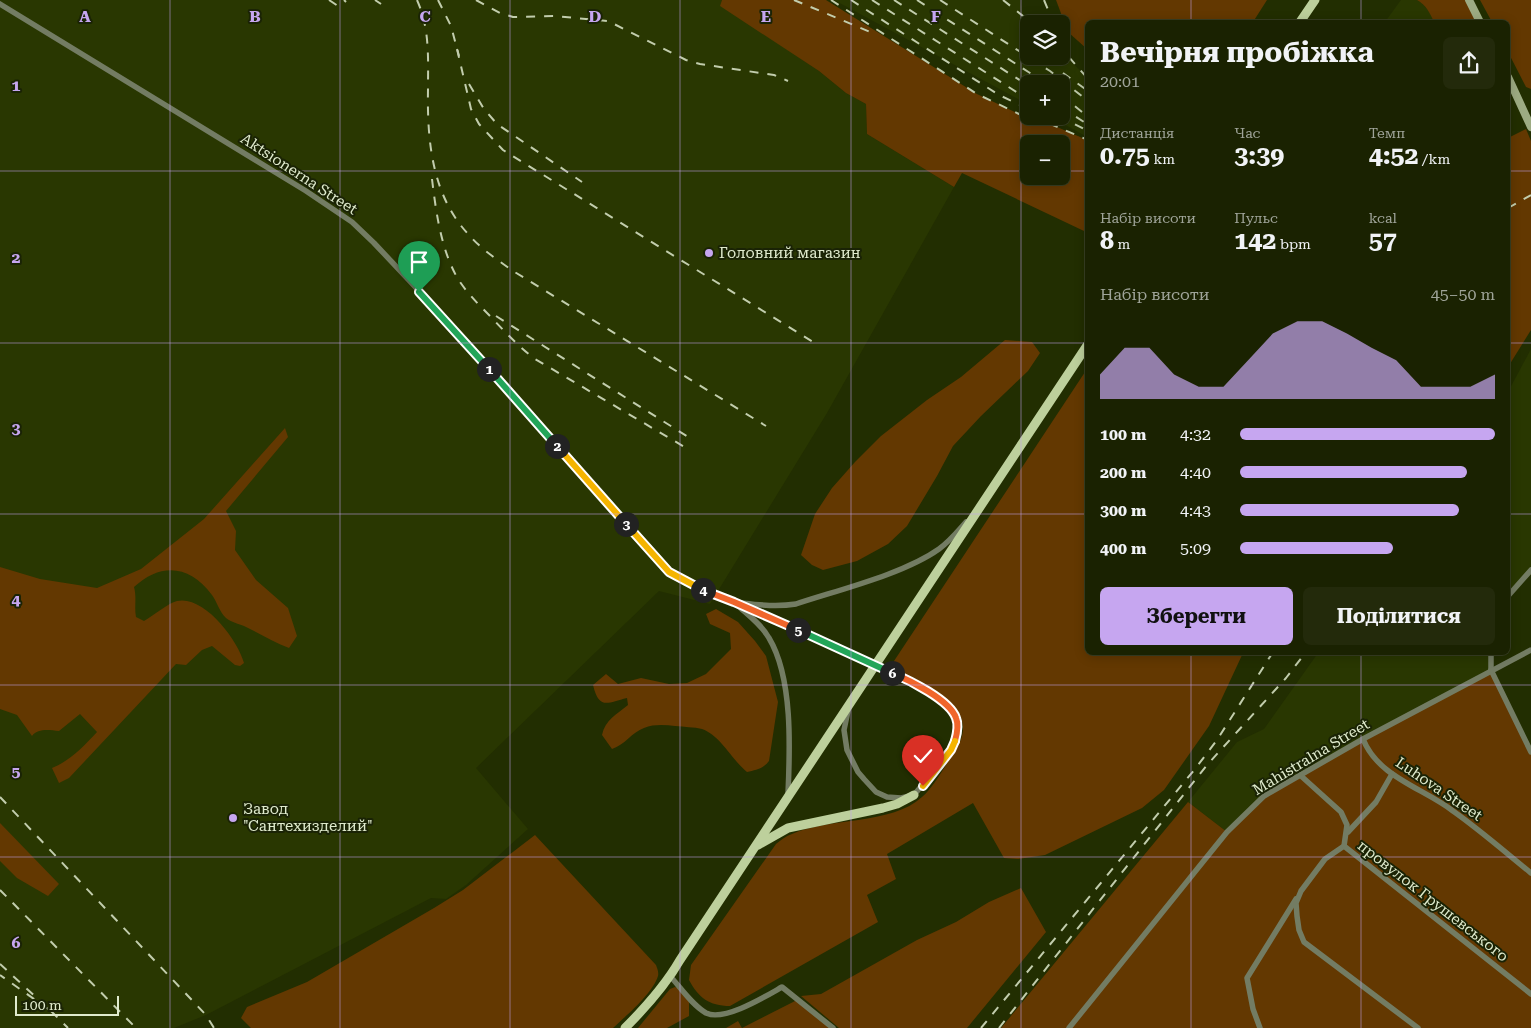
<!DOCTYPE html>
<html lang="uk">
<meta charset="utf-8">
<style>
body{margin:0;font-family:"Roboto Serif",serif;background:#232a0b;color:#f1f3f6;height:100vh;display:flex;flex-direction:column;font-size:19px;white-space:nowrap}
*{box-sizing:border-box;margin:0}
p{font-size:16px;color:#9fa499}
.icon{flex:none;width:28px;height:28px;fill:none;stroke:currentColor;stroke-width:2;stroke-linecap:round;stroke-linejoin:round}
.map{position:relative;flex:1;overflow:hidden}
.side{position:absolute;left:1085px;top:20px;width:425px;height:635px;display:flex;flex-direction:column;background:#1a2201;border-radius:8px;box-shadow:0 2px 12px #0003,0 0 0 1px #383f23}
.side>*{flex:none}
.controls{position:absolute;left:1020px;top:15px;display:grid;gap:10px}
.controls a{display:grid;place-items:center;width:50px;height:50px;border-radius:8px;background:#1a2201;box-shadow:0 2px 12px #0003,0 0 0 1px #383f23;font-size:25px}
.scale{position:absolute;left:15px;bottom:12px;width:104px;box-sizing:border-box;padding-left:5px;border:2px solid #e0ebcd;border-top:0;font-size:14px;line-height:18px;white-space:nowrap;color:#e0ebcd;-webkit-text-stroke:4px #1a2305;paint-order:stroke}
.pin{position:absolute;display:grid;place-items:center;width:42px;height:42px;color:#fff;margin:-51px -21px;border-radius:50% 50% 50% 0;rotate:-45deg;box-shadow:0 0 5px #0007}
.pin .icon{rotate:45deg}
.km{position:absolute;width:25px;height:25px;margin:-12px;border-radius:50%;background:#222;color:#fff;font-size:14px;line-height:25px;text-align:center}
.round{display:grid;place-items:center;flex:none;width:52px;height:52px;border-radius:8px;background:#232a0b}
.head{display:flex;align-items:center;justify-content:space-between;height:85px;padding:0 15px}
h1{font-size:28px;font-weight:700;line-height:38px}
.stats{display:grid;grid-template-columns:repeat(3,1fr);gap:8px;height:85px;padding:5px 15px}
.stats div{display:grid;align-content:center}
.stats b{font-size:25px;font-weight:700}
.stats small{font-size:14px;font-weight:400}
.stats p{font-size:14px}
.chart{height:140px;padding:10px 15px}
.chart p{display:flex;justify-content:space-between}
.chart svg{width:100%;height:90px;margin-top:5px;fill:#c6a6f0;opacity:.7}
.primary-button{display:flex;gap:10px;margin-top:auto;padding:10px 15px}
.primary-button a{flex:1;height:58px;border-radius:8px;background:#c6a6f0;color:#111;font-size:20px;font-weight:700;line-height:58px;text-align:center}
.primary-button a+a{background:#232a0b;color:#f1f3f6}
ul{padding:0 15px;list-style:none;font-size:16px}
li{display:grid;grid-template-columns:80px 60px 1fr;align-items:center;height:38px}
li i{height:12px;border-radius:6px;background:#c6a6f0}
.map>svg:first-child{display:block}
.built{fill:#293701}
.green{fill:#633801;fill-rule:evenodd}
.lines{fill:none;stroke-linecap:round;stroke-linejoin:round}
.street{stroke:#737c63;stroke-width:5.5}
.secondary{stroke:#9dab83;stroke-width:8}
.primary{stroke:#bdd09c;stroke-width:9}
.rail{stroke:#c2cdad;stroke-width:2;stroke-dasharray:9 9;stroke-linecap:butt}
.split-1-casing{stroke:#fff;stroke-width:10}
.split-2-casing{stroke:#fff;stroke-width:10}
.split-3-casing{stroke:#fff;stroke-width:10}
.split-4-casing{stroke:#fff;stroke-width:10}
.split-5-casing{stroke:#fff;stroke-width:10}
.split-6-casing{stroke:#fff;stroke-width:10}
.split-7-casing{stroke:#fff;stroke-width:10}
.split-8-casing{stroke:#fff;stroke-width:10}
.split-1{stroke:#22a559;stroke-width:6}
.split-2{stroke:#22a559;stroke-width:6}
.split-3{stroke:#f5b400;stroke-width:6}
.split-4{stroke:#f5b400;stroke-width:6}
.split-5{stroke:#f0652b;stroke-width:6}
.split-6{stroke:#22a559;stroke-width:6}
.split-7{stroke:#f0652b;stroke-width:6}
.split-8{stroke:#f5b400;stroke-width:6}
.grid{fill:none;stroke:#c6a6f0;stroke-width:1;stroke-opacity:0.55}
.poi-dot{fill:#c6a6f0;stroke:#1a2305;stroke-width:2}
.labels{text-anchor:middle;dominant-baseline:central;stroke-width:4;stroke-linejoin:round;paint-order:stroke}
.street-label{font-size:15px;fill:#e0ebcd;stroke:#1a2305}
.poi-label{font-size:15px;fill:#e0ebcd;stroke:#1a2305;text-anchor:start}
.grid-label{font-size:16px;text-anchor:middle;font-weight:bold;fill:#c6a6f0;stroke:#1a2305;stroke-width:4;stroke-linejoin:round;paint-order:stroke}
</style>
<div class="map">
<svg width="1531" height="1028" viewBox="0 0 1531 1028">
<rect width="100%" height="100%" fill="#222e01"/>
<g class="built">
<path d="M0 0H722L721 5 819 71 846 93 866 104 867 134 954 187 827 413 710 604 659 591 476 768 528 829 466 885 446 899 431 898 206 1015 174 1028H0Z"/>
<path d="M834 0H1020L1023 14 1033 24H1029V56H1061V52L1087 77V137L1050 116H1061V84H1029V105Z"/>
<path d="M1401 0H1417L1422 3 1431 14 1434 22H1385Z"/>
<path d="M1531 349V570L1508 596V392Z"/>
<path d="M1318 653H1491V670L1227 832 1188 802 1237 742 1264 729Z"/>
</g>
<g class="green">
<path d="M722 0H826L977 94 1019 114 1041 120 1087 140V229L1084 231 962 173 954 187 867 134 866 104 846 93 819 71 720 6ZM1029 144H1061V176H1029Z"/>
<path d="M1056 0H1267L1253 22H1088L1087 49 1068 32Z"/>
<path d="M1417 0H1469L1480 22H1434C1430 13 1426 5 1417 0Z"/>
<path d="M1480 0H1531V89L1526 87 1508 52V22H1492Z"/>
<path d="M1526 129 1531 141V330L1508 367V138Z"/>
<path d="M1005 340 1032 342 1040 353 1028 371 981 416 953 446 937 476 907 526 888 544 857 561 823 570 812 565 801 555 815 514 832 488 855 462 881 436 927 400 961 377Z"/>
<path d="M1087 369 1088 652 1243 653 1209 726 1164 790 1142 808 1045 855 1018 859 1004 858 973 803 887 854 896 879 867 895 878 922 730 1006C709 1006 698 997 689 980L691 965 776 844C781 840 786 836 792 834 830 817 892 825 922 797 934 787 944 767 953 754 987 707 926 686 894 668V661Z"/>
<path d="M285 428 288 437 226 511 236 531 235 550 256 580 288 608 297 636 289 648C273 642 259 633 244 626 239 624 231 622 226 618 220 613 217 602 212 595 190 565 161 562 134 587 137 598 134 606 136 617L144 621C153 616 168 603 177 601 204 595 238 640 244 663L240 666 235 665 212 646 202 650 186 665 176 664 69 778 59 783 52 768C70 761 84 746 97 732L80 714 59 731C49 730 38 728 32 736L17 715 0 709V567L40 579 97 588 141 569 204 519Z"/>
<path d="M716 609 738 622 755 641 766 656 778 702 769 761C763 769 756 770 747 772 732 760 720 735 702 729 694 727 684 727 675 726 665 725 654 724 644 728 632 732 625 745 612 749L602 735C605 720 617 714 628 705L627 698C607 703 599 710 593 685L606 674 618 684 641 678 669 684 687 683 706 674 731 649 730 633 710 624 706 614Z"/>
<path d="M1491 670 1531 752V1028H1001L1188 802 1227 832 1264 796Z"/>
<path d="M0 823 59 884 48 896 17 878 0 861Z"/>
<path d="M535 835 656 965C657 968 659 972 658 976 653 993 626 1016 613 1028H251L241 1018 247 1007 307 982 434 908 463 890Z"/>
<path d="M1021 888 1046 932 967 1028H839L801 996 821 994 917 940 956 922 989 902Z"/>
<path d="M675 987 678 988 689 1002V1016L667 1028H638L670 989Z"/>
<path d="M797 1000 833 1028H726L738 1021 742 1028Z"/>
</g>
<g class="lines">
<g class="street">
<path d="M0 4 306 191 352 222 374 243 438 311 669 572 698 588 734 602 905 678 938 699 952 710 957 721 956 740 951 750 914 795 901 798 887 797 876 792 864 779 858 772 847 750 844 730 848 711"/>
<path d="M1508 596 1531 570"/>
<path d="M741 603C760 605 777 607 796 604 838 590 904 574 939 549 950 541 958 531 966 522"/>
<path d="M737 605C748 615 762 625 769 638 793 678 790 749 788 794"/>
<path d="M1491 670 1531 752"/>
<path d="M1491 670V652"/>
<path d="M1363 739C1378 777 1423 788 1453 811 1480 830 1505 852 1531 873"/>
<path d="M1300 775 1341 812 1347 825 1344 846 1325 859 1301 891 1296 903 1297 916 1299 930 1304 942 1418 1028"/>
<path d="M1348 832 1376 802 1392 774"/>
<path d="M1344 846 1531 994"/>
<path d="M670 976C681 988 692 1005 706 1013 724 1022 766 996 782 987L833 1028"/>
<path d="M1069 1028 1227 832 1264 796 1363 739 1531 650"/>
<path d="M1260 1028 1253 1009 1247 978 1296 899"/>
</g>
<g class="secondary">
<path d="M1469 0 1480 22"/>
<path d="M1508 77 1531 127"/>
</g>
<g class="primary">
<path d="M1300 22 1315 0"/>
<path d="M758 845 788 828 883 808 897 804 914 795"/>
<path d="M625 1028C646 1007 665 986 680 960L1088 344"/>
</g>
<g class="rail">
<path d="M329 0 341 8"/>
<path d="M344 0 346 2"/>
<path d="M375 0 381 4"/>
<path d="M417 0C430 29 428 58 428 89 427 141 432 196 469 235 482 250 498 260 513 271L766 426"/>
<path d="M438 0 451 26 459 56"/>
<path d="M476 0 500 13 513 17 554 16 608 21 686 60 700 64 774 75 788 81"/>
<path d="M794 0 875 34"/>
<path d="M831 0 977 94 1019 114 1041 120 1088 140"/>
<path d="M851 0 999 95 1029 109"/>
<path d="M872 0 1029 100"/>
<path d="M894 0 1029 86"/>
<path d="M917 0 1047 84"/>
<path d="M940 0 1050 71 1088 101"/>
<path d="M1003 0 1033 24"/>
<path d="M1044 0 1054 24"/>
<path d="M1061 41 1068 56 1088 79"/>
<path d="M457 49 471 109 479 124 503 150 818 345"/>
<path d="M1063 73 1088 91"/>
<path d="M469 84 484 109 497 124 582 182"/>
<path d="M1061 95 1087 116"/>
<path d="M1061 107 1084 122"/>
<path d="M1059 116 1088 131"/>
<path d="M432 179C436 212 441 250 458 279 467 293 479 305 491 317 505 332 518 346 535 359L688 449"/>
<path d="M1508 208 1531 195"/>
<path d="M496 316 693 440"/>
<path d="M0 797 206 1015 214 1028"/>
<path d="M0 890 136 1028"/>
<path d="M0 964 51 1011 0 975"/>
<path d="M51 1011 68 1028"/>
<path d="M981 1028 1195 769 1217 740 1273 652"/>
<path d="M999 1028 1207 765 1286 678 1306 652"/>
</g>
</g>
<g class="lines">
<g class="split-1-casing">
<path id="split-1" d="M419 292 489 369"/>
</g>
<g class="split-2-casing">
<path id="split-2" d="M489 369 557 446"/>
</g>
<g class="split-3-casing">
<path id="split-3" d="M557 446 626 524"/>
</g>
<g class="split-4-casing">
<path id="split-4" d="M626 524 669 572 703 590"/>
</g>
<g class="split-5-casing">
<path id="split-5" d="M703 590 734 602 798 630"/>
</g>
<g class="split-6-casing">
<path id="split-6" d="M798 630 892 673"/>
</g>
<g class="split-7-casing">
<path id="split-7" d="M892 673C909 680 950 700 956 718 959 725 957 734 955 741"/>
</g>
<g class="split-8-casing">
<path id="split-8" d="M923 786 951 750 955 741"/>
</g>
<use href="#split-1" class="split-1"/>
<use href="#split-2" class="split-2"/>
<use href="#split-3" class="split-3"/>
<use href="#split-4" class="split-4"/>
<use href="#split-5" class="split-5"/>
<use href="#split-6" class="split-6"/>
<use href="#split-7" class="split-7"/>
<use href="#split-8" class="split-8"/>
</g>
<path class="grid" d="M170 0V1028M340 0V1028M510 0V1028M680 0V1028M851 0V1028M1021 0V1028M1191 0V22M1361 0V22M0 171H1029M1061 171H1088M1508 171H1531M0 343H1088M1508 343H1531M0 514H1088M1508 514H1531M1191 652V1028M1361 652V1028M0 685H1531M0 857H1531"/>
<g class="poi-dot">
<circle cx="709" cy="253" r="5"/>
<circle cx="233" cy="818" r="5"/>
</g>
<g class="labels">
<g class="street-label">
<text transform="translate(299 174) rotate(33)">Aktsionerna Street</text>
<text transform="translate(1311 757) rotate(-31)">Mahistralna Street</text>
<text transform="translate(1439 789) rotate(34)">Luhova Street</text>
<text transform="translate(1433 901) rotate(38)">провулок Грушевського</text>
</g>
<g class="poi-label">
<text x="719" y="253">Головний магазин</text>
<text x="243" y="809">Завод<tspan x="243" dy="17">"Сантехизделий"</tspan></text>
</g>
</g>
<g class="grid-label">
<text x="85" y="22">A</text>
<text x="255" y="22">B</text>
<text x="425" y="22">C</text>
<text x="595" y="22">D</text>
<text x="766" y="22">E</text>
<text x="936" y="22">F</text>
<text x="16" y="91">1</text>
<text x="16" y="263">2</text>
<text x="16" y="434">3</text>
<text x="16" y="605">4</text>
<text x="16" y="777">5</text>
<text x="16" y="948">6</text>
</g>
</svg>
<div class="controls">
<a><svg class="icon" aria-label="layers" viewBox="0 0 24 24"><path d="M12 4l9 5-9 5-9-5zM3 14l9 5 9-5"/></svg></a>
<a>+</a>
<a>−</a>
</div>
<div class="scale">100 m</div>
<div class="pin" style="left:419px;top:292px;background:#1e9e55"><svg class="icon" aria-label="arrive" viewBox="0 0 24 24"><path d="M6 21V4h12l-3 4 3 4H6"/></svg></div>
<div class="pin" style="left:923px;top:786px;background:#d93025"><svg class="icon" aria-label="check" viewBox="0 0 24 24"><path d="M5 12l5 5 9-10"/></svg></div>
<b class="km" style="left:489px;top:369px">1</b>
<b class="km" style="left:557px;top:446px">2</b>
<b class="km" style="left:626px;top:524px">3</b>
<b class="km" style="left:703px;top:590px">4</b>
<b class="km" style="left:798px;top:630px">5</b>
<b class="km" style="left:892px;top:673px">6</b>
<section class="side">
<div class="head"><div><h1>Вечірня пробіжка</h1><p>20:01</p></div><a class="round"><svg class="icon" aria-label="share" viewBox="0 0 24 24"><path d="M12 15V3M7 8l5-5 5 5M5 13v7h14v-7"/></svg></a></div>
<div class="stats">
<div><p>Дистанція</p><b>0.75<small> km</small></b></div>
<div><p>Час</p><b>3:39</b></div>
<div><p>Темп</p><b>4:52<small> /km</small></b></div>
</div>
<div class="stats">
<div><p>Набір висоти</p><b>8<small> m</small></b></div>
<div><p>Пульс</p><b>142<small> bpm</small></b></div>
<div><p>kcal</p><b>57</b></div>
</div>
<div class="chart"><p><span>Набір висоти</span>45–50 m</p>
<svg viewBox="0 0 160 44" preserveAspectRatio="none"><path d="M0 44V32L10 19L20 19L30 32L40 38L50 38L60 25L70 12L80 6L90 6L100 12L110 19L120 25L130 38L140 38L150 38L160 32V44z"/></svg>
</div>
<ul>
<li><b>100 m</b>4:32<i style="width:100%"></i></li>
<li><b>200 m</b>4:40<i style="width:89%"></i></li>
<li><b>300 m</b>4:43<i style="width:86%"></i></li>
<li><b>400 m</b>5:09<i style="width:60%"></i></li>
</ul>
<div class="primary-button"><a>Зберегти</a><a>Поділитися</a></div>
</section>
</div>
